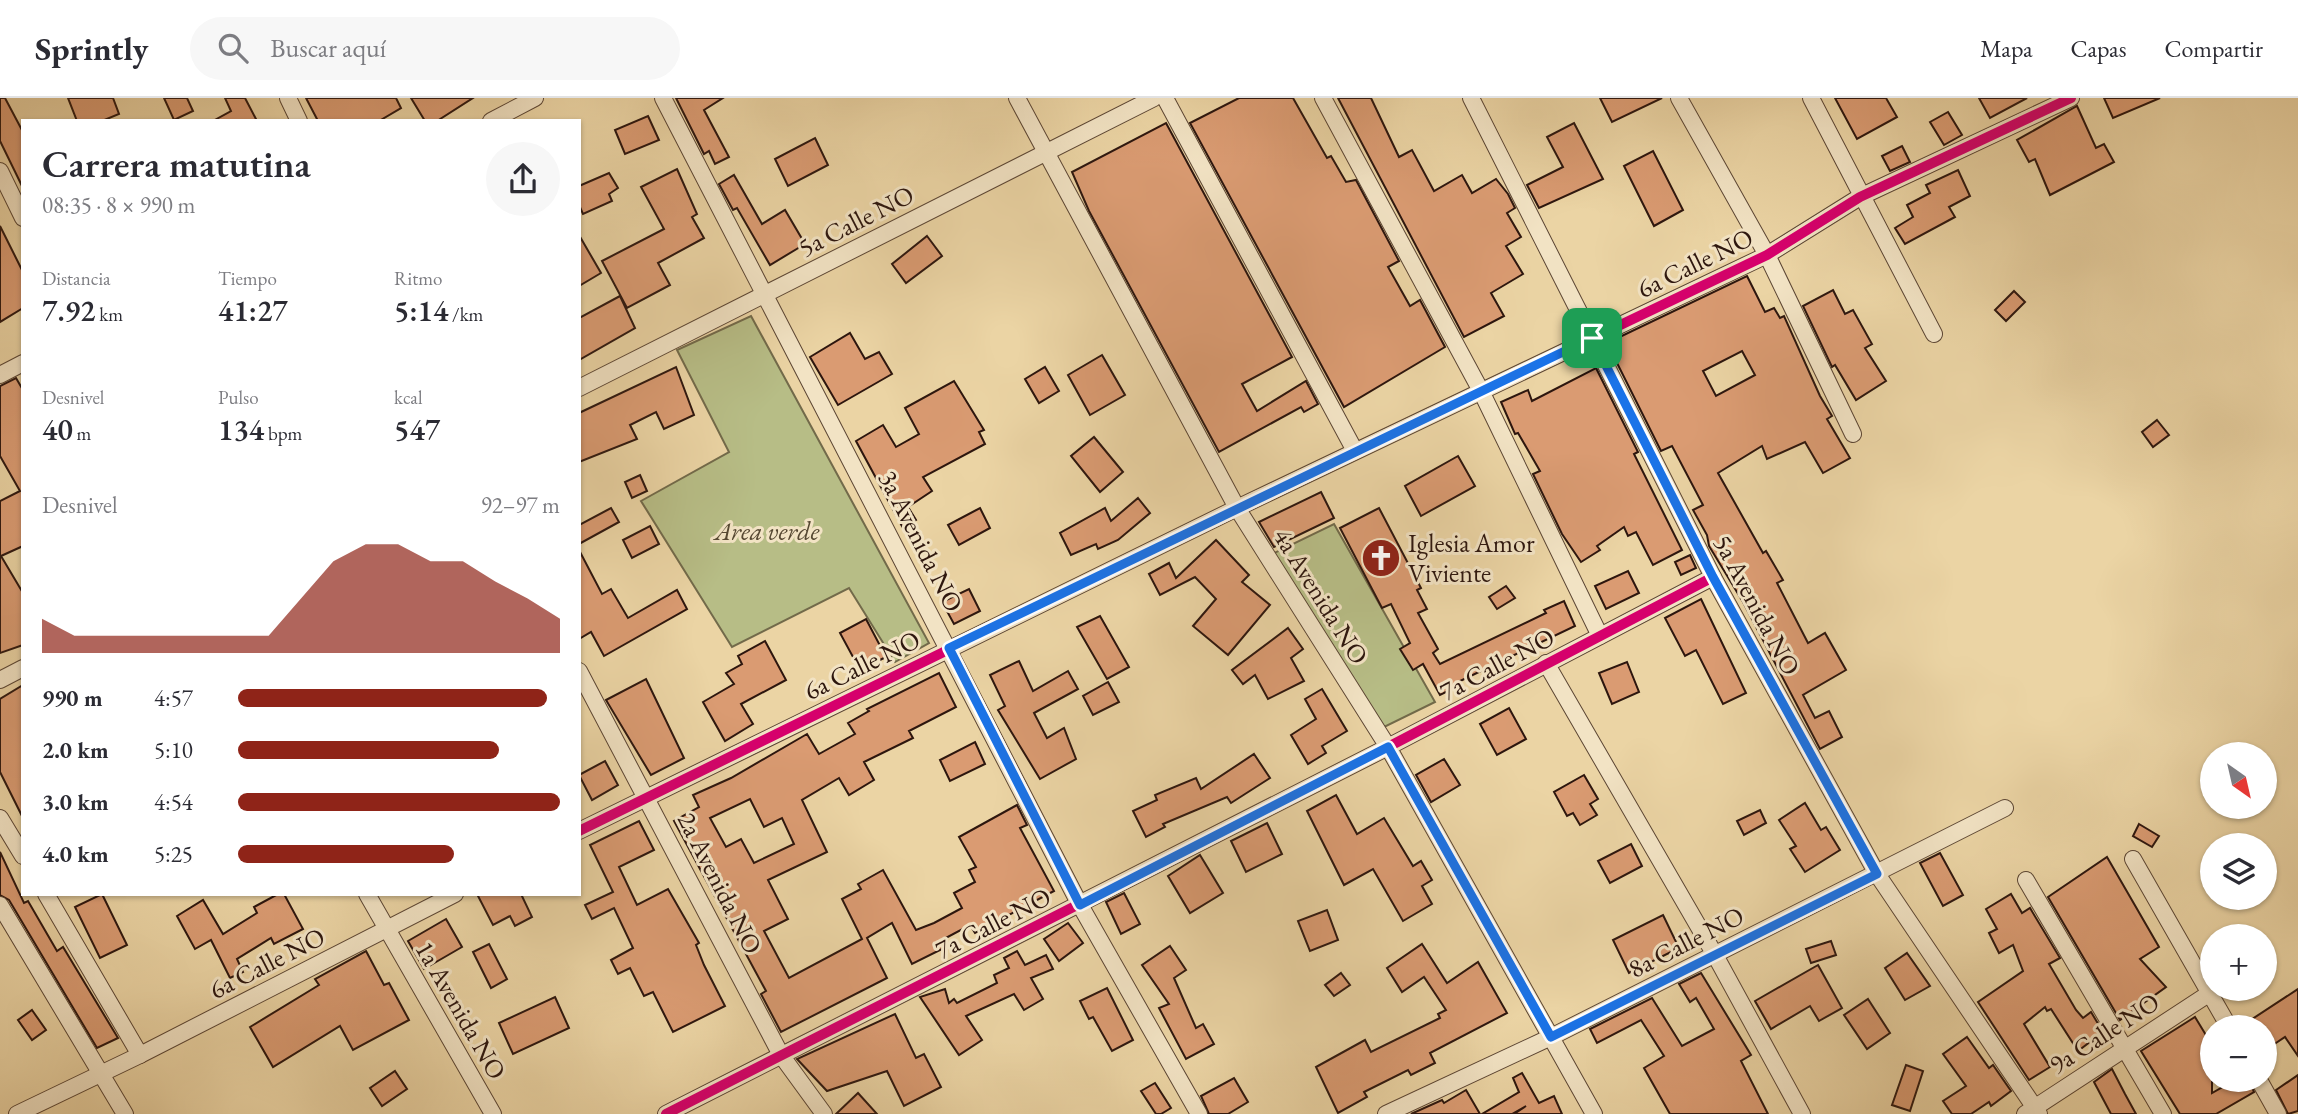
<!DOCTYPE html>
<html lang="es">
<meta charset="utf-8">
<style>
body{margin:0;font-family:"EB Garamond",serif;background:#f7f7f7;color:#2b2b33;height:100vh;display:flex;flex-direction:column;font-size:26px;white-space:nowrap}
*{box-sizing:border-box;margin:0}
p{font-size:23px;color:#7c7c81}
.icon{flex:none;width:38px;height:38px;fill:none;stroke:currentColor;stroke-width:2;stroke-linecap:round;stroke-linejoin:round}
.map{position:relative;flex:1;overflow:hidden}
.side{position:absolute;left:21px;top:21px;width:560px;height:777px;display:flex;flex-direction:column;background:#fff;border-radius:0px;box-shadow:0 2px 5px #0004}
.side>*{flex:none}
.needle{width:46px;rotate:146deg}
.tools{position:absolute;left:2200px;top:644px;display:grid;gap:14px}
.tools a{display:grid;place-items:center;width:77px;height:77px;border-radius:50%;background:#fff;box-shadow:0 2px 5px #0004;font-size:35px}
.pin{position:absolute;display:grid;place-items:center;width:60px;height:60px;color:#fff;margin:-30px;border-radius:14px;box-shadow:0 4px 10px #0006}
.round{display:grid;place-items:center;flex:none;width:74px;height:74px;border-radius:37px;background:#f7f7f7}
.head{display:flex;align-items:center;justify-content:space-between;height:119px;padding:0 21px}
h1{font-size:38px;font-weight:600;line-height:52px}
.stats{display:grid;grid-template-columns:repeat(3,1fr);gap:10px;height:119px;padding:7px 21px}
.stats div{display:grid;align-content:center}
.stats b{font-size:30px;font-weight:600}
.stats small{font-size:19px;font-weight:400}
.stats p{font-size:19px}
.chart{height:196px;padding:14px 21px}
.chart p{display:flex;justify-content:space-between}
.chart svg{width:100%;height:126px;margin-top:7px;fill:#8f2418;opacity:.7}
ul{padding:0 21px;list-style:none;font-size:23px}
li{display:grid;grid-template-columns:112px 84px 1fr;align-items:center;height:52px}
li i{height:18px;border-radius:9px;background:#8f2418}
header{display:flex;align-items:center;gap:42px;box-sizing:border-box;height:98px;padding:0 35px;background:#fff;border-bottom:2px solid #e1e1e2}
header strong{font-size:33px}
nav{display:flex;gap:38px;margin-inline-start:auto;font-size:24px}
.search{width:490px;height:63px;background:#f7f7f7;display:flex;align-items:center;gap:18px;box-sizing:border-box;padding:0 24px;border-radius:38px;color:#7c7c81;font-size:26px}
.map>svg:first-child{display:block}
.green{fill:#b7bd86;stroke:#726a4a;stroke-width:2}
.building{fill:#da9b72;stroke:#2d160e;stroke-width:2;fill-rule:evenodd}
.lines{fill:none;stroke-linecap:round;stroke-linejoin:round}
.street-casing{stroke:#5c4634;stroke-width:18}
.street{stroke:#f2e3c4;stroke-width:16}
.cycleway-casing{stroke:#f2e3c4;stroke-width:15}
.cycleway{stroke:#d6006c;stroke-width:10}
.route-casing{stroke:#fff;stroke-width:14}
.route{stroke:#1a73e8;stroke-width:9}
.labels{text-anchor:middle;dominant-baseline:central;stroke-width:6;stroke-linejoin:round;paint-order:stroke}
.street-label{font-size:26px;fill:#2d160e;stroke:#f2e3c4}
.park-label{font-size:26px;font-style:italic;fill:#564832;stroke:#f2e3c4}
.poi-label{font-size:26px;fill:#2d160e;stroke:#f2e3c4;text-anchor:start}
</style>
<header>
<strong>Sprintly</strong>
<div class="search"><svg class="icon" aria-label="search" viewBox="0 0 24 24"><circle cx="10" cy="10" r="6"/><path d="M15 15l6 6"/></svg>Buscar aquí</div>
<nav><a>Mapa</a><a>Capas</a><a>Compartir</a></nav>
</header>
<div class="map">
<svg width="2298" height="1016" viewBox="0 0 2298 1016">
<rect width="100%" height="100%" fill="#ebd4a4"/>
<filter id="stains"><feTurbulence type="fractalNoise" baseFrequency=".00286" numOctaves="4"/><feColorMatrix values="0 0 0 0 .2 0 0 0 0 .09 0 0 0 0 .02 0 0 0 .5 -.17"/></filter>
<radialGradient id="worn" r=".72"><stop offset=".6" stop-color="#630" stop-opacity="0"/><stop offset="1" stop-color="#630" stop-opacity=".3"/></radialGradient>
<g class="green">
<path d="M751 218 929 545 895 564 849 490 732 549 641 403 729 354 677 252Z"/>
<path d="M1334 426 1435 604 1376 633 1270 457Z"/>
</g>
<g class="building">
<path d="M0 0H5L23 34V90L0 43Z"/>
<path d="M68 0H113L119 16 102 23H77Z"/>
<path d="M164 0H187L193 13 174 22Z"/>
<path d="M225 0H245L257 23H213L231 13Z"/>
<path d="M306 0H396L401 10 379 23H318Z"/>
<path d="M411 0H473L437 23H425Z"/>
<path d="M676 0H723L704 12 729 59 715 66 709 53 704 56Z"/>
<path d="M1239 0H1293L1327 60 1331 58 1346 84 1356 82 1399 163 1388 169 1410 208 1420 202 1445 249 1344 309 1190 25Z"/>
<path d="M1338 0H1371L1399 59 1412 52 1434 93 1462 77 1472 95 1496 81 1508 96 1515 110 1507 115 1521 139 1506 148 1523 176 1491 195 1504 218 1464 239Z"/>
<path d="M1600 0H1662L1612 24Z"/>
<path d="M1835 0H1886L1897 19 1857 41Z"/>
<path d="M1979 0H2027L1990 20Z"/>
<path d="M2104 0H2160L2113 20Z"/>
<path d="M2077 8 2096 50 2104 46 2114 64 2050 97 2035 61 2029 64 2017 42Z"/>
<path d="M1948 14 1962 37 1944 47 1930 24Z"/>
<path d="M648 18 659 42 625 56 615 32Z"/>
<path d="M1166 25 1292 259 1242 286 1257 313 1306 283 1318 306 1304 314 1301 309 1219 354 1089 113 1072 74Z"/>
<path d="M1574 25 1603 81 1539 110 1527 87 1563 69 1547 39Z"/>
<path d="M815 40 828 67 788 88 775 61Z"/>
<path d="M1902 48 1910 64 1890 73 1882 58Z"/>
<path d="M1653 53 1683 112 1654 128 1624 68Z"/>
<path d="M677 71 697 116 692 119 704 140 658 165 670 187 627 210 602 163 664 131 641 89Z"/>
<path d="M1958 72 1970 98 1949 109 1955 119 1905 146 1895 130 1913 119 1907 107 1930 95 1926 87Z"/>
<path d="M609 75 618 90 609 96 612 103 583 116 579 107V88Z"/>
<path d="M734 77 762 126 785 112 805 146 770 167 737 110 733 112 719 86Z"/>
<path d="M0 128 23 174V210L0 224Z"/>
<path d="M579 137 601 175 579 188Z"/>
<path d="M927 138 942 158 906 185 892 166Z"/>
<path d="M1747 178 1765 214 1774 210 1780 220 1784 218 1820 298 1832 318 1827 321 1850 360 1823 375 1805 344 1767 361 1762 348 1718 375 1763 455 1766 453 1783 482 1777 485 1808 545 1825 535 1846 572 1803 597 1815 620 1829 613 1842 639 1820 651 1743 504 1709 448 1707 437 1693 412 1703 407 1672 348 1661 353 1607 245ZM1742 253 1755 277 1716 298 1703 273Z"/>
<path d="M1833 192 1845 216 1853 212 1872 246 1865 250 1886 283 1856 302 1835 267 1832 269 1803 208Z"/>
<path d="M2014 193 2025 204 2006 223 1995 212Z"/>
<path d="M620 198 635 230 579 262V220Z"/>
<path d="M850 235 865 261 879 254 892 276 838 307 810 259Z"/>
<path d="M1102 257 1125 297 1090 317 1068 277Z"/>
<path d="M676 269 694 317 664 331 656 314 630 327 637 341 579 364V315Z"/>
<path d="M1045 269 1059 293 1039 305 1025 281Z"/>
<path d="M1596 270 1638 354 1634 356 1682 452 1653 467 1636 434 1628 438 1624 429 1597 448 1600 452 1581 464 1562 436 1533 376 1540 373 1518 335 1515 336 1501 304 1528 292 1532 303Z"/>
<path d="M16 280 23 292V448L1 458 23 495V547L0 555V403L20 393 0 358V288Z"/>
<path d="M954 283 984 332 979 334 985 346 923 379 932 393 908 409 916 422 903 430 856 343 883 327 896 349 919 336 905 310Z"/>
<path d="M2157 322 2169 337 2153 349 2142 334Z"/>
<path d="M1094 339 1123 374 1100 394 1071 358Z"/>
<path d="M1458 358 1475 388 1421 418 1405 388Z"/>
<path d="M640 377 647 393 632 400 625 384Z"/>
<path d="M1321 394 1334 420 1274 449 1259 424Z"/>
<path d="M1138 400 1150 415 1118 442 1098 451 1096 446 1071 457 1060 435 1105 410 1111 423Z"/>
<path d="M611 410 619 424 579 446V427Z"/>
<path d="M980 410 990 430 959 447 948 427Z"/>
<path d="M1379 410 1421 490 1417 492 1427 511 1418 515 1438 551 1433 555 1440 566 1546 515 1544 512 1564 503 1575 528 1456 585 1458 588 1440 597 1423 566 1413 572 1400 551 1410 545 1391 506 1382 510 1340 430Z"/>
<path d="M650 428 659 446 632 460 623 442Z"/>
<path d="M1216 442 1249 477 1242 484 1270 507 1228 557 1193 528 1216 501 1195 479 1160 497 1149 476 1169 465 1176 480Z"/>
<path d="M579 452 602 496 611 491 628 520 677 492 687 511 604 558 591 534 579 541Z"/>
<path d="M1690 457 1696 470 1681 477 1675 464Z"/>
<path d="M1628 473 1639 495 1606 511 1595 488Z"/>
<path d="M1506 488 1515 500 1497 511 1489 499Z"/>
<path d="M969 491 980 513 954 526 942 504Z"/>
<path d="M1701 501 1746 595 1723 606 1696 552 1685 558 1665 520Z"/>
<path d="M1100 518 1129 569 1107 581 1077 529Z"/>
<path d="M866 521 886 559 860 572 840 535Z"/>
<path d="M1288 530 1303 551 1291 560 1304 583 1268 601 1255 577 1243 586 1232 572Z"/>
<path d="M765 543 786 582 741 606 753 626 725 643 703 604 734 586 726 575 742 566 738 558Z"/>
<path d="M1019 563 1033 593 1068 573 1078 591 1034 615 1047 640 1064 630 1076 661 1040 681 998 612 1005 608 990 577Z"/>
<path d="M1627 564 1639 594 1612 606 1599 575Z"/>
<path d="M939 575 956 609 909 633 913 640 864 664 874 682 849 697 839 680 802 702 827 754 768 782 788 821 764 833 789 880 862 841 842 801 861 791 858 786 883 772 916 832 934 825 962 810 954 795 975 784 969 772 976 769 959 739 1017 707 1027 727 1020 730 1054 793 975 835 970 827 942 842 946 849 912 866 892 825 867 840 887 880 781 934 761 896 766 893 674 723 699 709 693 697 731 680 807 636 819 656 855 636 848 625 869 613 867 611ZM750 701 764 729 782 720 794 746 754 765 741 741 726 749 710 720Z"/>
<path d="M646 581 684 660 651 677 606 602Z"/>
<path d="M1108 584 1119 604 1093 617 1083 598Z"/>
<path d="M23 587V720L0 674V601Z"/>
<path d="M1322 591 1347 633 1322 648 1326 655 1308 666 1291 637 1316 621 1305 601Z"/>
<path d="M1509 610 1526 641 1497 657 1480 626Z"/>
<path d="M975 644 985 666 950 683 940 662Z"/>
<path d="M1254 656 1270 680 1231 705 1227 699 1163 726 1165 729 1146 739 1133 713 1157 702 1155 697 1196 680 1201 691Z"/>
<path d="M1444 661 1460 687 1431 704 1416 677Z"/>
<path d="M605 663 618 687 592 702 579 677Z"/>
<path d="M1584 677 1598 701 1590 706 1597 717 1580 727 1573 715 1567 718 1554 694Z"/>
<path d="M1336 697 1357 736 1384 720 1413 768 1421 763 1432 782 1422 788 1432 806 1403 823 1373 771 1344 787 1307 713Z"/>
<path d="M1805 705 1821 732 1826 729 1840 752 1805 774 1790 751 1796 748 1779 722Z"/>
<path d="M1760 712 1766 725 1744 737 1737 723Z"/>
<path d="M639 723 654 752 619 769 637 807 668 791 699 845 696 847 704 867 725 908 673 934 653 894 644 898 630 870 618 876 611 862 633 850 614 810 592 821 585 807 613 794 590 747Z"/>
<path d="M1267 725 1282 756 1246 774 1231 743Z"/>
<path d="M2139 726 2159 738 2152 749 2133 738Z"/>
<path d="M1631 746 1642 768 1610 785 1598 763Z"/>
<path d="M0 754 24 805 28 803 57 853 63 849 118 940 97 950 9 802 0 797Z"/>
<path d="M1940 755 1963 797 1943 808 1920 765Z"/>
<path d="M1200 757 1223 795 1190 815 1168 778Z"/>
<path d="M2107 759 2159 849 2140 861 2166 889 2120 922 2048 799Z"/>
<path d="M1124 795 1140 826 1121 836 1106 804Z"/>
<path d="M102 796 127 847 100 860 75 809Z"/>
<path d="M278 796H284L303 831 274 846 271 840 237 861 243 874 230 880 211 842 195 851 177 818 203 802 223 836 257 815 254 809Z"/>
<path d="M477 796H521L532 819 515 828 510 818 493 827Z"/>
<path d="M2011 796 2022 815 2030 810 2060 860 2049 866 2076 912 2083 920 2091 914 2103 934 2078 953 2051 911 2047 913 2045 909 2024 926 2050 969 2029 982 1978 904 2023 873 2013 847 1999 855 1989 835 1997 831 1986 811Z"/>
<path d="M1327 812 1338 842 1310 853 1298 823Z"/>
<path d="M1663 817 1679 850 1629 875 1613 842Z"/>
<path d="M446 821 462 849 424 871 408 843Z"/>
<path d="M1068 825 1083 845 1059 863 1044 841Z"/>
<path d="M1831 843 1836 857 1811 865 1806 851Z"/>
<path d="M489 846 507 881 491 890 473 854Z"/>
<path d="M1422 846 1447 885 1478 864 1507 915 1430 955 1435 965 1411 977 1408 972 1364 994 1367 999 1338 1015 1316 969 1365 942 1371 954 1440 920 1438 916 1446 912 1424 879 1402 894 1387 870Z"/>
<path d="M1170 848 1186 872 1174 880 1196 930 1203 926 1214 946 1186 961 1159 910 1169 906 1142 867Z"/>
<path d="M366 853 384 887 389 885 409 922 353 952 340 928 273 969 250 929 319 887 315 881Z"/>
<path d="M1017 853 1025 867 1046 857 1053 871 1031 880 1043 901 1024 912 1014 896 966 918 982 942 959 957 920 899 945 891 949 905 954 901 957 905 997 885 994 877 1009 870 1004 860Z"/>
<path d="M1907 855 1930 888 1905 902 1885 870Z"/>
<path d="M1818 867 1842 910 1819 923 1810 908 1771 931 1755 903Z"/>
<path d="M1341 875 1350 887 1334 898 1325 887Z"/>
<path d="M1701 875 1751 957 1741 963 1768 1016H1670L1644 970 1664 958 1641 922 1597 945 1590 931 1652 900 1682 948 1714 931 1696 900 1690 904 1679 886Z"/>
<path d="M1107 890 1133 942 1112 953 1093 919 1089 921 1080 903Z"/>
<path d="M2298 891V958L2285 939 2270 949 2264 941V929H2240Z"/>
<path d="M555 899 569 930 513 956 499 925Z"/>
<path d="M1868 901 1890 935 1867 951 1844 917Z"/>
<path d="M32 912 46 932 32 942 18 922Z"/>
<path d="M895 916 916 960 924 956 941 989 904 1008 887 973 827 993 797 961Z"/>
<path d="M2195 919 2212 947V995L2235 982H2249L2254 994 2216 1016H2180L2141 953Z"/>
<path d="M1967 939 1989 970 1993 967 2011 993 1991 1008 1989 1004 1971 1016H1952L1943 1003 1966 988 1943 956Z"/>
<path d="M1906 967 1923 973 1910 1013 1892 1007Z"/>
<path d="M2112 971 2125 996 2136 1016H2111L2094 984Z"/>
<path d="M395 973 407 991 382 1008 370 990Z"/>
<path d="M1522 975 1539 1005 1554 998 1562 1016H1514L1526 1008 1512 1016H1482L1519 994 1513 980Z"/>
<path d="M2298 977V1013L2288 1016 2276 992Z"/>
<path d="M1234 980 1248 1004 1228 1016H1209L1201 998Z"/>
<path d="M1155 985 1171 1010 1161 1016H1156L1141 993Z"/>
<path d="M1466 992 1480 1016H1411L1442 1002 1444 1005Z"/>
<path d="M858 995 877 1016H836Z"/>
</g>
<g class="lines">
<g class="street-casing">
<g id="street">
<path d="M288 0 299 23"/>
<path d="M663 0 1080 807 1199 1016"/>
<path d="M1017 0 1237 410 1388 649 1594 1016"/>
<path d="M1165 0 1355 353"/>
<path d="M1323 0 1481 293 1600 538"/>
<path d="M1471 0 1713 479 1877 776 2039 1016"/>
<path d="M1679 0 1767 157 1853 336"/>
<path d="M1811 0 1934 236"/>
<path d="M491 23 535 0"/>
<path d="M0 73 23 120"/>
<path d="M0 277 23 265"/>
<path d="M579 290 1154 0"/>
<path d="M1546 565 1715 857 1802 1016"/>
<path d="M579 573 781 957 824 1016"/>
<path d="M0 582 23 570"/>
<path d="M0 720 23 758"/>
<path d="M579 733 1237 410 1767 157 1860 99 2071 0"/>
<path d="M2133 761 2229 929"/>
<path d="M2026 782 2163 1016"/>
<path d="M46 796 140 957"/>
<path d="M367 796 493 1016"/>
<path d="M0 807 125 1016"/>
<path d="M2259 982 2278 1016"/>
<path d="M17 1016 140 957 455 796"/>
<path d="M666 1016 1388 649 1713 479"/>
<path d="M1386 1016 1551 939 2005 710"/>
<path d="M2025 1016 2210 895"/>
</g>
</g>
<use href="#street" class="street"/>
<g class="cycleway-casing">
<g id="cycleway">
<path d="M579 733 1237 410 1767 157 1860 99 2071 0"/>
<path d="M666 1016 1388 649 1713 479"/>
</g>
</g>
<use href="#cycleway" class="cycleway"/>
</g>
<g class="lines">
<g class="route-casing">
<path id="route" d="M1592 240 1713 479 1877 776 1551 939 1388 649 1080 807 949 550Z"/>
</g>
<use href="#route" class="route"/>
</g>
<defs>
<g id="church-disc" transform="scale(2.0125)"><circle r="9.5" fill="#8f2418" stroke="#f2e3c4"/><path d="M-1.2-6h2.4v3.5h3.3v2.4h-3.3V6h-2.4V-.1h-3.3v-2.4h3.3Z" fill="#fff"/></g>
</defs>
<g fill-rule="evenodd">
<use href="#church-disc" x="1381" y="460"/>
</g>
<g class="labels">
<g class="street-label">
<text transform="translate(856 123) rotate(-27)">5a Calle NO</text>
<text transform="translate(1695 165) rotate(-26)">6a Calle NO</text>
<text transform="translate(921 443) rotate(63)">3a Avenida NO</text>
<text transform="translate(1321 498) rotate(58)">4a Avenida NO</text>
<text transform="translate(1757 507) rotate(62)">5a Avenida NO</text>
<text transform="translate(1497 566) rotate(-28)">7a Calle NO</text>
<text transform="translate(862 567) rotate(-26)">6a Calle NO</text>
<text transform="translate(720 785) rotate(63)">2a Avenida NO</text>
<text transform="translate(993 825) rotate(-27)">7a Calle NO</text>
<text transform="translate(1686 844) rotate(-27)">8a Calle NO</text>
<text transform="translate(267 865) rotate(-27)">6a Calle NO</text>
<text transform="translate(461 912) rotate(60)">1a Avenida NO</text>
<text transform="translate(2104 935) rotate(-33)">9a Calle NO</text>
</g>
<g class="park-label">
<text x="767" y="433">Area verde</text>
</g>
<g class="poi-label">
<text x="1408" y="445">Iglesia Amor<tspan x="1408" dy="30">Viviente</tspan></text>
</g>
</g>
<rect width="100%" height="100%" filter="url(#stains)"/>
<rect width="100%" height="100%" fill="url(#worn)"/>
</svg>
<div class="tools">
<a><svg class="needle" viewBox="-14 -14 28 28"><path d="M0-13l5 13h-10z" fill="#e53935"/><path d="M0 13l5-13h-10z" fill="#7c7c81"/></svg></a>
<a><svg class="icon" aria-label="layers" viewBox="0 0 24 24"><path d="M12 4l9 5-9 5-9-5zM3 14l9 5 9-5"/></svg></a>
<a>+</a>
<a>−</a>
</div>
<div class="pin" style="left:1592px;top:240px;background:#1e9e55"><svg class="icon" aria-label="arrive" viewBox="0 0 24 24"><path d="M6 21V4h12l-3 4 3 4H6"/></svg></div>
<section class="side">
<div class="head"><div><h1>Carrera matutina</h1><p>08:35 · 8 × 990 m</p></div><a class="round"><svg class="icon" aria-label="share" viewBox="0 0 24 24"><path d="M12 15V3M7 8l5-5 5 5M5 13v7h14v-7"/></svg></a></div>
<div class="stats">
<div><p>Distancia</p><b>7.92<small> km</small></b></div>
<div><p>Tiempo</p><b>41:27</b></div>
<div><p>Ritmo</p><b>5:14<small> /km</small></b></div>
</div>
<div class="stats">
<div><p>Desnivel</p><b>40<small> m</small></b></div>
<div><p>Pulso</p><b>134<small> bpm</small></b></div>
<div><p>kcal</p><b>547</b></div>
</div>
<div class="chart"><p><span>Desnivel</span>92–97 m</p>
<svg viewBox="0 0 160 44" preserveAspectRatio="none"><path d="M0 44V32L10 38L20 38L30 38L40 38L50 38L60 38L70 38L80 25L90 12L100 6L110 6L120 12L130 12L140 19L150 25L160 32V44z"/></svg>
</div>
<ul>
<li><b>990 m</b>4:57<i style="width:96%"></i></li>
<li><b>2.0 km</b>5:10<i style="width:81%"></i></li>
<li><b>3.0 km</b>4:54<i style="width:100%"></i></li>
<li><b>4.0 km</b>5:25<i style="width:67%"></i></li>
</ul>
</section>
</div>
